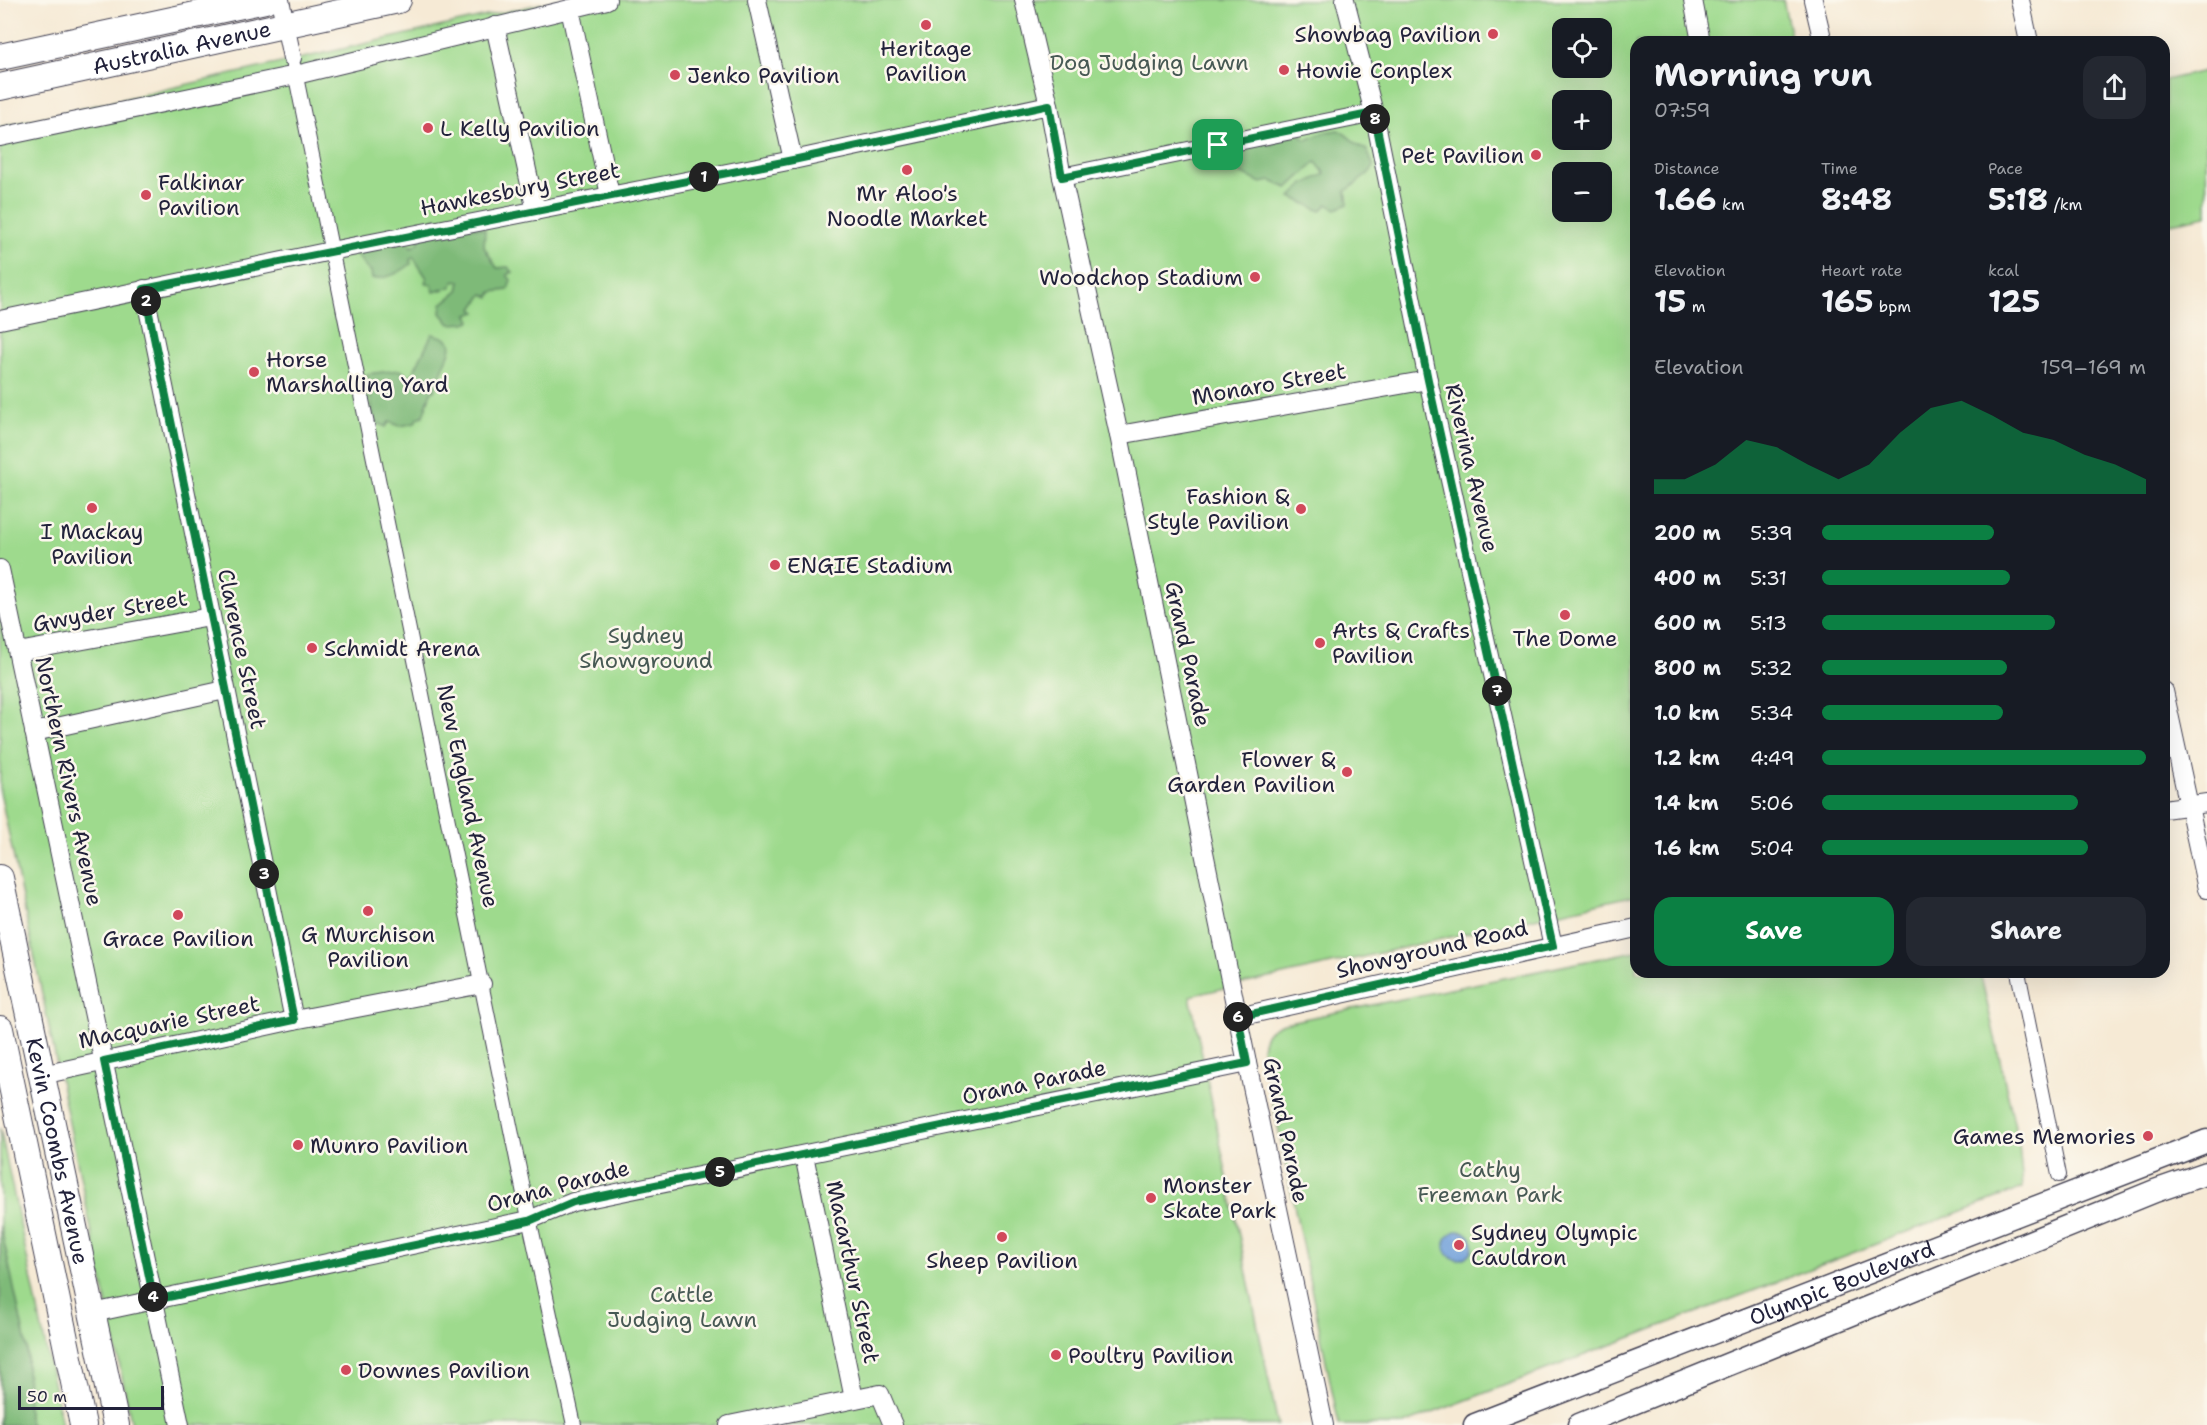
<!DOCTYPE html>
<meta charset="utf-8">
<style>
body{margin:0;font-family:"Shantell Sans",sans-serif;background:#242831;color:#f1f3f6;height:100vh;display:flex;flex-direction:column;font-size:22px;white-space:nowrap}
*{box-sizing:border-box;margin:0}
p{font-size:20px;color:#9ea1a6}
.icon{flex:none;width:33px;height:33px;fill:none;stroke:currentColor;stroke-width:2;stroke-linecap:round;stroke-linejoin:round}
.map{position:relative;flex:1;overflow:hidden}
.sheet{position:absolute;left:1630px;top:36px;width:540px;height:942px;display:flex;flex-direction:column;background:#171b24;border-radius:18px;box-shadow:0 6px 24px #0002}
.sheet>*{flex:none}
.fabs{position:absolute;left:1552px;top:18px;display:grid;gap:12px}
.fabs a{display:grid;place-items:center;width:60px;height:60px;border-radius:12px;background:#171b24;box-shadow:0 6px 24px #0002;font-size:30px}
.scale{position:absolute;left:18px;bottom:15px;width:146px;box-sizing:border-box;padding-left:6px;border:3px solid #22223b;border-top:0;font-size:16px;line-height:21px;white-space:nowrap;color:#22223b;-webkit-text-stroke:4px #fbf7ec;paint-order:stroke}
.pin{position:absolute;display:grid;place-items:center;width:51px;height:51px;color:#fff;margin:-26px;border-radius:12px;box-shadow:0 3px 9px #0006}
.km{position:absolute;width:30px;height:30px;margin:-15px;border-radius:50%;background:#222;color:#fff;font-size:16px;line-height:30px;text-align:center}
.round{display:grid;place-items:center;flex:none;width:63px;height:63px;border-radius:18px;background:#242831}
.overview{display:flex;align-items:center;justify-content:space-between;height:102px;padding:0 24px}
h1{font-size:33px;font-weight:700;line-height:45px}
.stats{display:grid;grid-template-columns:repeat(3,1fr);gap:9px;height:102px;padding:6px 24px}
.stats div{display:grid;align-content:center}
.stats b{font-size:30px;font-weight:700}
.stats small{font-size:16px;font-weight:400}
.stats p{font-size:16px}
.chart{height:168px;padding:12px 24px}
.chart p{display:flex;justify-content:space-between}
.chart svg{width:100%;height:108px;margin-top:6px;fill:#0b8043;opacity:.7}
.action{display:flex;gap:12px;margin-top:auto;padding:12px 24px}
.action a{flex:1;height:69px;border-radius:18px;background:#0b8043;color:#fff;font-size:24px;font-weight:700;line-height:69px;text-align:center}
.action a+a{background:#242831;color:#f1f3f6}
ul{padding:0 24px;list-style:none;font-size:20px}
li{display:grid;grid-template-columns:96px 72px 1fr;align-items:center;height:45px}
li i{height:15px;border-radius:8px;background:#0b8043}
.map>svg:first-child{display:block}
.green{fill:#9eda8d;stroke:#607e64;stroke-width:1.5;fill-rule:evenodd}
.forest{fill:#7eba78;stroke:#506e5a;stroke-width:1.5}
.water{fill:#71a0da;stroke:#4a618a;stroke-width:1.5}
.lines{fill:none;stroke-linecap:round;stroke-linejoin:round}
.pedestrian-casing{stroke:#424052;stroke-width:16}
.minor-casing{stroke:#424052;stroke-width:20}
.tertiary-casing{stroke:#424052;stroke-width:25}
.secondary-casing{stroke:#424052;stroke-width:28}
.pedestrian{stroke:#fff;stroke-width:14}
.minor{stroke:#fff;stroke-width:18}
.tertiary{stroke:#fff;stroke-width:22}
.secondary{stroke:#fff;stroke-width:26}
.route-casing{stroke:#fff;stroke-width:12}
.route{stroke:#0b8043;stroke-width:8}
.poi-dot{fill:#d1495b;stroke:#fbf7ec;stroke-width:2}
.labels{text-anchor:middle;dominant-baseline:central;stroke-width:5;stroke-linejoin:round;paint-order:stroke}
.poi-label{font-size:22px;fill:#22223b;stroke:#fbf7ec;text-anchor:start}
.street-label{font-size:22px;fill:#22223b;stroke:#fbf7ec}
.park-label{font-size:22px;fill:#475954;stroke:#fbf7ec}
</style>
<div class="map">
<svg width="2207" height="1425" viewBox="0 0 2207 1425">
<rect width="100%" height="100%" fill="#fbf7ec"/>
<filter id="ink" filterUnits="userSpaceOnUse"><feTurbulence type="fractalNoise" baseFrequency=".0167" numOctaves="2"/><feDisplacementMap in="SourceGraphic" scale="12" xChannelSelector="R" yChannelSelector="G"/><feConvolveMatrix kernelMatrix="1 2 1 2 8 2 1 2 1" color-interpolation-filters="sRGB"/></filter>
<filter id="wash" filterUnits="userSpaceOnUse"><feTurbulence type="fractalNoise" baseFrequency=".008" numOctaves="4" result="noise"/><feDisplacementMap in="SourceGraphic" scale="24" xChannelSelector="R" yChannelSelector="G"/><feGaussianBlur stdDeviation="1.35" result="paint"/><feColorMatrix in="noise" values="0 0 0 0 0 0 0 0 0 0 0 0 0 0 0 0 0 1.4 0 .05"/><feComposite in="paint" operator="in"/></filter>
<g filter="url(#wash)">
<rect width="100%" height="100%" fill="#f6ead5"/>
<g class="green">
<path d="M557 0H1783L1792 42H1636V895L1190 996 1278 1425H132L0 792V127ZM1563 28H1602V68H1563ZM1563 100H1602V140H1563ZM1563 172H1602V212H1563Z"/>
<path d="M2205 71 2207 216 2165 224V80Z"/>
<path d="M1636 951V972H1980L2019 1144 2023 1188 1401 1425H1339L1262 1048C1264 1033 1269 1028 1284 1023Z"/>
<path d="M0 1128 62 1425H0Z"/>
</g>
<g class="forest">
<path d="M1338 130C1350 135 1355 146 1367 150L1374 167 1367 175 1346 191 1348 204 1336 209 1327 204 1321 211 1291 197 1304 184 1325 174 1316 162 1288 188 1271 181 1261 183 1234 170 1244 150 1254 141 1273 145 1278 139 1299 133 1306 140 1325 132Z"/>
<path d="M436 217 445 223 485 229 484 247 497 268 508 267 513 272 507 275 511 280 508 290 492 292 490 297 483 294 473 309 477 312 468 315 471 321 465 323 450 324 441 313 442 304 458 291 460 281 453 282 451 287 434 292 432 285 425 282 427 278 413 257 410 260 411 264C398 274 388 278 372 279L371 271 367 269 354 251 404 237 411 247 418 244 422 224Z"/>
<path d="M432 334C456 339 453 345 445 364 441 373 438 382 434 391L431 392 423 416 417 418 415 423 400 426 389 422 386 427 374 421 367 374 400 370 411 377Z"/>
<path d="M0 1223 27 1349 28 1418 31 1425H0Z"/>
</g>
<circle class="water" cx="1459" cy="1245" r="14"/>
</g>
<g filter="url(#ink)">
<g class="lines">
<g class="pedestrian-casing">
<g id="pedestrian">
<path d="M294 67 530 1223 574 1425"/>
<path d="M2018 972 2059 1175"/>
</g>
</g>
<g class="minor-casing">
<g id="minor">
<path d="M280 0 292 58"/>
<path d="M757 0 793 160"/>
<path d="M1024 0 1049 105 1062 177 1119 435 1247 1063 1324 1425"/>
<path d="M1345 0 1374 113 1428 380 1553 946"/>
<path d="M1693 0 1701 42"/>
<path d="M1813 0 1823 42"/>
<path d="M2020 0 2029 42"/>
<path d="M570 9 610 195"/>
<path d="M495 26 536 211"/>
<path d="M0 137 296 75 607 0"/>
<path d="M1062 177 1374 113"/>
<path d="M144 289 294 1020"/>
<path d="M0 320 331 251 793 160 1049 105"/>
<path d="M1119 435 1428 380"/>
<path d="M0 569 180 1425"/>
<path d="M18 652 210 617"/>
<path d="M2164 691 2207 889"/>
<path d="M34 732 225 690"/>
<path d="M2164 809 2207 803"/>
<path d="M1238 1017 1636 928"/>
<path d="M42 1075 294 1020 482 984"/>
<path d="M804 1155 854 1399"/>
<path d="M93 1313 529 1220 573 1202 1247 1063"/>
<path d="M729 1425 880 1394 893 1425"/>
</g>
</g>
<g class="tertiary-casing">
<g id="tertiary">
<path id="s1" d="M1475 1425 2207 1141"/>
<path d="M1579 1425 2155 1191 2207 1173"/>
</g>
</g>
<g class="secondary-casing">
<g id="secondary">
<path d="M0 57 265 0"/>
<path id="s2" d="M0 87 398 0"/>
<path id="s3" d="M0 878 116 1425"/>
<path d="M0 1029 83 1425"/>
</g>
</g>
<use href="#pedestrian" class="pedestrian"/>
<use href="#minor" class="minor"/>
<use href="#tertiary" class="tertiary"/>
<use href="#secondary" class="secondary"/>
</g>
</g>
<g class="lines" filter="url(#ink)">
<g class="route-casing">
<path id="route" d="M1049 105 1062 177 1374 113 1428 380 1553 946 1238 1017 1247 1063 573 1202 529 1221 154 1300 104 1061 294 1020 144 289 793 160Z"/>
</g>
<use href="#route" class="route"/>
</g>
<g class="poi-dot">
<circle cx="926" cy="25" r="6"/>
<circle cx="1493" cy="34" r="6"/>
<circle cx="1284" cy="70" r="6"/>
<circle cx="675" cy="75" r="6"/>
<circle cx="428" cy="128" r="6"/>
<circle cx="1536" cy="155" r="6"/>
<circle cx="907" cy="170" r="6"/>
<circle cx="146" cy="195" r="6"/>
<circle cx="1255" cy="277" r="6"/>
<circle cx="254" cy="372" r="6"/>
<circle cx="92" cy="508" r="6"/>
<circle cx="1301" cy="509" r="6"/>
<circle cx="775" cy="565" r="6"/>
<circle cx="1565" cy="615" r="6"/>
<circle cx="1320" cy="643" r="6"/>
<circle cx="312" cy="648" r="6"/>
<circle cx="1347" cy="772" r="6"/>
<circle cx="368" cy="911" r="6"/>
<circle cx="178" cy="915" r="6"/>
<circle cx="2148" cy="1136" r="6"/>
<circle cx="298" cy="1145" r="6"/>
<circle cx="1151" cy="1198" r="6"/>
<circle cx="1002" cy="1237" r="6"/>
<circle cx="1459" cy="1245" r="6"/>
<circle cx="1056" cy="1355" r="6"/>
<circle cx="346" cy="1370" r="6"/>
</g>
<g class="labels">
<g class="poi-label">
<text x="1481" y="34" text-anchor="end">Showbag Pavilion</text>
<text x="926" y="48" text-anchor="middle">Heritage<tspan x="926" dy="25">Pavilion</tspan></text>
<text x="1296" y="70">Howie Conplex</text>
<text x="687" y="75">Jenko Pavilion</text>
<text x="440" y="128">L Kelly Pavilion</text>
<text x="1524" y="155" text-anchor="end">Pet Pavilion</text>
<text x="158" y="182">Falkinar<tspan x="158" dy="25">Pavilion</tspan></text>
<text x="907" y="193" text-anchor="middle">Mr Aloo's<tspan x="907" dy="25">Noodle Market</tspan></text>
<text x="1243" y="277" text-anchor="end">Woodchop Stadium</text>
<text x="266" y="359">Horse<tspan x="266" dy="25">Marshalling Yard</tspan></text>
<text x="1289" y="496" text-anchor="end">Fashion &amp;<tspan x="1289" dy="25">Style Pavilion</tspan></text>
<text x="92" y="531" text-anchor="middle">I Mackay<tspan x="92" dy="25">Pavilion</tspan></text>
<text x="787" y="565">ENGIE Stadium</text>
<text x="1332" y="630">Arts &amp; Crafts<tspan x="1332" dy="25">Pavilion</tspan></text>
<text x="1565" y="638" text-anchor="middle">The Dome</text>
<text x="324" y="648">Schmidt Arena</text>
<text x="1335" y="759" text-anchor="end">Flower &amp;<tspan x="1335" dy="25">Garden Pavilion</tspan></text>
<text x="368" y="934" text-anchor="middle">G Murchison<tspan x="368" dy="25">Pavilion</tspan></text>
<text x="178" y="938" text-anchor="middle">Grace Pavilion</text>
<text x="2136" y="1136" text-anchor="end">Games Memories</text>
<text x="310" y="1145">Munro Pavilion</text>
<text x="1163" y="1185">Monster<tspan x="1163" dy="25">Skate Park</tspan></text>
<text x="1471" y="1232">Sydney Olympic<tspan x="1471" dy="25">Cauldron</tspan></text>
<text x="1002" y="1260" text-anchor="middle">Sheep Pavilion</text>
<text x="1068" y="1355">Poultry Pavilion</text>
<text x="358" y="1370">Downes Pavilion</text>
</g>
<g class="street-label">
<text stroke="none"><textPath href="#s2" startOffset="186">Australia Avenue</textPath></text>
<text transform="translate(520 189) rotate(-11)">Hawkesbury Street</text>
<text transform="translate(1269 384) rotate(-10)">Monaro Street</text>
<text transform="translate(1472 468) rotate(77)">Riverina Avenue</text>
<text transform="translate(110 611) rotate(-10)">Gwyder Street</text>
<text transform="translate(242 649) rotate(78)">Clarence Street</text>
<text transform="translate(1188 654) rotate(78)">Grand Parade</text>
<text transform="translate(69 781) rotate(78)">Northern Rivers Avenue</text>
<text transform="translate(468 796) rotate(78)">New England Avenue</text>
<text transform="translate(1432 949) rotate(-13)">Showground Road</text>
<text transform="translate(169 1022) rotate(-12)">Macquarie Street</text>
<text transform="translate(1034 1082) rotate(-12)">Orana Parade</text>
<text transform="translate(1286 1130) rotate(78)">Grand Parade</text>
<text stroke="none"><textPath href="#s3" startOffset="279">Kevin Coombs Avenue</textPath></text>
<text transform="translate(558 1186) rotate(-15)">Orana Parade</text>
<text transform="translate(853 1272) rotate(78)">Macarthur Street</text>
<text stroke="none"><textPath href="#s1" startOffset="393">Olympic Boulevard</textPath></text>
</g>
<g class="park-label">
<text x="1149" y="62">Dog Judging Lawn</text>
<text x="646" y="635">Sydney<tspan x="646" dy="25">Showground</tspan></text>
<text x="1490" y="1169">Cathy<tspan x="1490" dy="25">Freeman Park</tspan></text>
<text x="682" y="1294">Cattle<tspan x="682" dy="25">Judging Lawn</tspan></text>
</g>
</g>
</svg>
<div class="fabs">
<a><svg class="icon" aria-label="locate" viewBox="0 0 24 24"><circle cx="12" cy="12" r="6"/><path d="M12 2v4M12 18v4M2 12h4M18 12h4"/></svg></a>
<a>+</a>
<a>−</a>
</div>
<div class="scale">50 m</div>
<div class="pin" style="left:1218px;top:145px;background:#1e9e55"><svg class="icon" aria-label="arrive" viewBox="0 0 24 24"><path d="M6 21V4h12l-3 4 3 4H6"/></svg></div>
<b class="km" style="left:704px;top:177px">1</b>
<b class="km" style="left:146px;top:301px">2</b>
<b class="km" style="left:264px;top:874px">3</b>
<b class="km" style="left:153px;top:1297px">4</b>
<b class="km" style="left:720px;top:1172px">5</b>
<b class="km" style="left:1238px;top:1017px">6</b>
<b class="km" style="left:1497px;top:691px">7</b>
<b class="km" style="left:1375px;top:119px">8</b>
<section class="sheet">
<div class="overview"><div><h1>Morning run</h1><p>07:59</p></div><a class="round"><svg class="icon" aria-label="share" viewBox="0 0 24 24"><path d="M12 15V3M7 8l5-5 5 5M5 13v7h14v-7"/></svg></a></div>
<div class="stats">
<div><p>Distance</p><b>1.66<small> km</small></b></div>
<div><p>Time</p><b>8:48</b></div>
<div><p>Pace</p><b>5:18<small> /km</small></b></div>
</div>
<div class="stats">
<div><p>Elevation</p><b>15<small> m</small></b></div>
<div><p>Heart rate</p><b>165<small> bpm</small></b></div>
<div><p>kcal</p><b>125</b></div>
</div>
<div class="chart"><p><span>Elevation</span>159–169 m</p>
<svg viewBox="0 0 160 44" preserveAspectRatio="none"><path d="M0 44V38L10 38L20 32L30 22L40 25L50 32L60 38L70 32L80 19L90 9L100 6L110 12L120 19L130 22L140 28L150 32L160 38V44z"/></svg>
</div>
<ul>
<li><b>200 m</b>5:39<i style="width:53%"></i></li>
<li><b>400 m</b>5:31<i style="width:58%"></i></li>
<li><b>600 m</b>5:13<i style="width:72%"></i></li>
<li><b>800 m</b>5:32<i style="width:57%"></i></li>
<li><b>1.0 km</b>5:34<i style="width:56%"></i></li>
<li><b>1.2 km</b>4:49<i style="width:100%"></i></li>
<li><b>1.4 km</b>5:06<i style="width:79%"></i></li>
<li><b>1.6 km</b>5:04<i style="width:82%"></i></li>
</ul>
<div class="action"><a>Save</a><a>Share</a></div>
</section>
</div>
